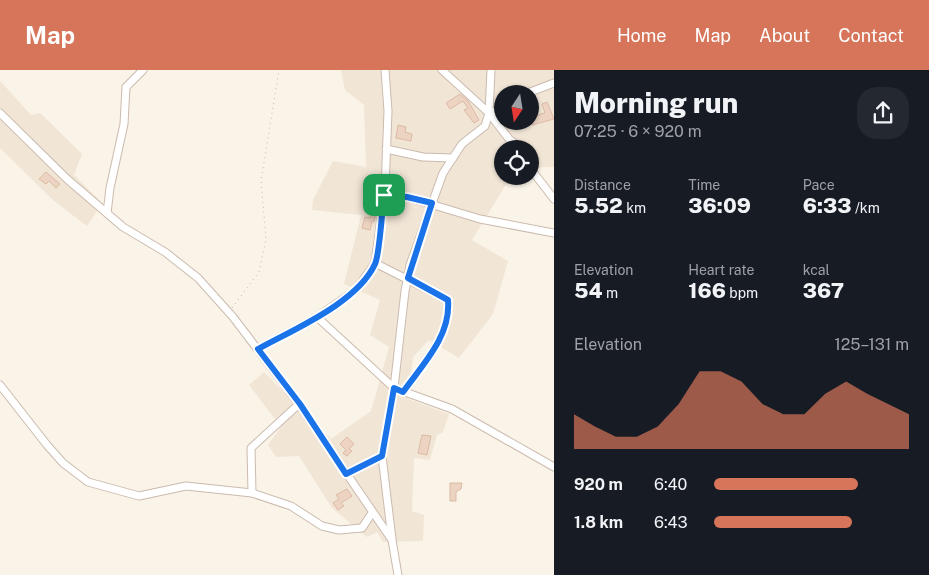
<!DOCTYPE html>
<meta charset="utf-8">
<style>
body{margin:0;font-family:"Public Sans",sans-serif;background:#242831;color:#f1f3f6;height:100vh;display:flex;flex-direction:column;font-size:19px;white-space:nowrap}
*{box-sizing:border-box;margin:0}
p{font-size:16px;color:#9ea1a6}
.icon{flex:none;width:28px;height:28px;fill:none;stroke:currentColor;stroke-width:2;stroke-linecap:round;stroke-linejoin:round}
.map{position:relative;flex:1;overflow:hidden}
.details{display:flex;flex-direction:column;background:#171b24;width:375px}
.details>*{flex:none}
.needle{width:32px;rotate:192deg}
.controls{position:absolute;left:494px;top:15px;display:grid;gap:10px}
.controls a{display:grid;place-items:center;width:45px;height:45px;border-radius:50%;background:#171b24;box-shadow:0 1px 4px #0004;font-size:25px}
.pin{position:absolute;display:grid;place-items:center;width:42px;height:42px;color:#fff;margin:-21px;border-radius:10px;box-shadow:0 2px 8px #0006}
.round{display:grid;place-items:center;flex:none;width:52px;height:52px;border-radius:20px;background:#242831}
.overview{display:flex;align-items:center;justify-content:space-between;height:85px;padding:0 20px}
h1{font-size:28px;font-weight:800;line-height:38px}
.stats{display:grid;grid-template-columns:repeat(3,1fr);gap:8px;height:85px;padding:5px 20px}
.stats div{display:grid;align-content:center}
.stats b{font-size:21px;font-weight:800}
.stats small{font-size:14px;font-weight:400}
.stats p{font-size:14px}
.chart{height:140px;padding:10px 20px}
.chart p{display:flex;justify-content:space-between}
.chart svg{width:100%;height:90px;margin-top:5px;fill:#d6755a;opacity:.7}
ul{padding:0 20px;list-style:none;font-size:16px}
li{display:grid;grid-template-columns:80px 60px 1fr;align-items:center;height:38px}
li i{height:12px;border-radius:6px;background:#d6755a}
header{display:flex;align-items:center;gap:30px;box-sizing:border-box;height:70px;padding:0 25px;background:#d6755a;color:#fff}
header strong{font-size:24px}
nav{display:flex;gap:28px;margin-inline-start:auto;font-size:18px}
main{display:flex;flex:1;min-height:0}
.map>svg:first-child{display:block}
.residential{fill:#f1e5d6;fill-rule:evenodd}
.building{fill:#ecd3c2;stroke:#ddbaa4}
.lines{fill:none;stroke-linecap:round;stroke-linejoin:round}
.minor-casing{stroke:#cbbbae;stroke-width:9}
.path{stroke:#d1b6a5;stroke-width:1;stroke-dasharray:1 4;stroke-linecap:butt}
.minor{stroke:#fff;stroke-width:7}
.route-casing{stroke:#fff;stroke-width:10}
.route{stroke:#1a73e8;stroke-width:6}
</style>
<header>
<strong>Map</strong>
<nav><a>Home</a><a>Map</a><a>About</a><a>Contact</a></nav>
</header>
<main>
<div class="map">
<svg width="554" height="505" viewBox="0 0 554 505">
<rect width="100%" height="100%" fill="#faf3e7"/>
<g class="residential">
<path d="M341 0H554V97H542L530 101V79H502V106H514L510 108 472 170 508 191 493 244 459 288 429 270 413 287 408 329 449 344 443 362 437 365 430 390 414 388 412 441 424 445 423 471 383 472 377 462 367 467 332 438 299 386 276 387 268 375 281 357 249 315 264 302 331 369 371 341 389 277 370 265 380 230 344 214 361 145 312 140 313 130 333 91 366 97 364 35 345 20ZM502 24H530V51H502Z"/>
<path d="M0 11 31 45 40 43 82 84 74 105 102 133 87 156 53 130 0 78Z"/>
</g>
<g class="building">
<path d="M460 24 468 31 479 50 474 53 464 40 468 38 463 31 450 39 446 33Z"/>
<path d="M547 32 554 49 532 55 530 47 545 43 542 34Z"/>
<path d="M398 55 406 57 405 62 412 64 411 71 396 68Z"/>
<path d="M46 102 60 114 56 118 49 111 46 114 39 109Z"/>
<path d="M373 134 377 135 374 152 372 151 370 160 362 158 365 147 370 148Z"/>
<path d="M422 365 431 366 427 385 418 383Z"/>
<path d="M347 367 354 374 349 379 352 381 347 386 343 383 346 380 340 374Z"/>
<path d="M450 413H462L461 419 456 422V431H450Z"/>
<path d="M347 419 352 426 341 433 344 436 338 440 333 433 339 429 336 425Z"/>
</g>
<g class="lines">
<g class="minor-casing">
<g id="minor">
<path d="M442 0 489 43 509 69 522 79"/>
<path d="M525 24 554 13"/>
<path d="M0 43 67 109 123 157 165 182 198 208 233 247 299 334 392 470 398 505"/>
<path d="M489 43 502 40"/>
<path d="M386 79 423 87 453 88"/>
<path d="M530 98 554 129"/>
<path d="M384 125 407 127 480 149 554 163"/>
<path d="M107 143 110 118 124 54 126 17 143 0"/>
<path d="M375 193 448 230C451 265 423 294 403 322"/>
<path d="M317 247 394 318 452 339 554 397"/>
<path d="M258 279 317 247 356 220 375 193 385 119 388 41 385 0"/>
<path d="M0 315 47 375 63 393 88 412 139 426 186 416 252 423"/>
<path d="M299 334 251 378 252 423 291 436 322 456 339 460 362 458 372 443"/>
<path d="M346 404 382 386"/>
<path d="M392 469 382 386 394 318 405 221 410 195 443 103 462 74 485 56 489 43 491 0"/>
</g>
</g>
<path class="path" d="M232 238 259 202 266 169 261 111 279 0"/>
<use href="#minor" class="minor"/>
</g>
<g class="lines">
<g class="route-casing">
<path id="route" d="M384 125 407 127 432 133 408 208 448 230C451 266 423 294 403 322L394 318 382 386 346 404 300 334 258 279C294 259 357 233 375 194 380 183 382 139 384 125Z"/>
</g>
<use href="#route" class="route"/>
</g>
</svg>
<div class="controls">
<a><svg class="needle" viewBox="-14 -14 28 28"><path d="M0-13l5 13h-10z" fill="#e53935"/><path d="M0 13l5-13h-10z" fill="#9ea1a6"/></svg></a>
<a><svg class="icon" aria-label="locate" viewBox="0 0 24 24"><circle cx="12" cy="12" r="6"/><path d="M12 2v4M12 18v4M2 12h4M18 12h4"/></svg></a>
</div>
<div class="pin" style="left:384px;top:125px;background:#1e9e55"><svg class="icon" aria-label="arrive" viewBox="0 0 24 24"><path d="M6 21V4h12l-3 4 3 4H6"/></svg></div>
</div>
<section class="details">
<div class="overview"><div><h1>Morning run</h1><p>07:25 · 6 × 920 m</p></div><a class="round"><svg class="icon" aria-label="share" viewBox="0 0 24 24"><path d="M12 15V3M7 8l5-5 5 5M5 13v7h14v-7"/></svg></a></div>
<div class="stats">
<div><p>Distance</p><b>5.52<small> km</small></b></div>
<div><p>Time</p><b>36:09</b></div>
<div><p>Pace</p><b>6:33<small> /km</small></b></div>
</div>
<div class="stats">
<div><p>Elevation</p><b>54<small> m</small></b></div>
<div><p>Heart rate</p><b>166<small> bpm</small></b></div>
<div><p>kcal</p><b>367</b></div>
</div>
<div class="chart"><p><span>Elevation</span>125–131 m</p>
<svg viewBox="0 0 160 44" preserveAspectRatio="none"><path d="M0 44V27L10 33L20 38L30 38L40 33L50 22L60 6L70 6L80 11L90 22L100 27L110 27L120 17L130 11L140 17L150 22L160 27V44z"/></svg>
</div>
<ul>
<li><b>920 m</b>6:40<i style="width:74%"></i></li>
<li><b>1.8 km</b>6:43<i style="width:71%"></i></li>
</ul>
</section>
</main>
